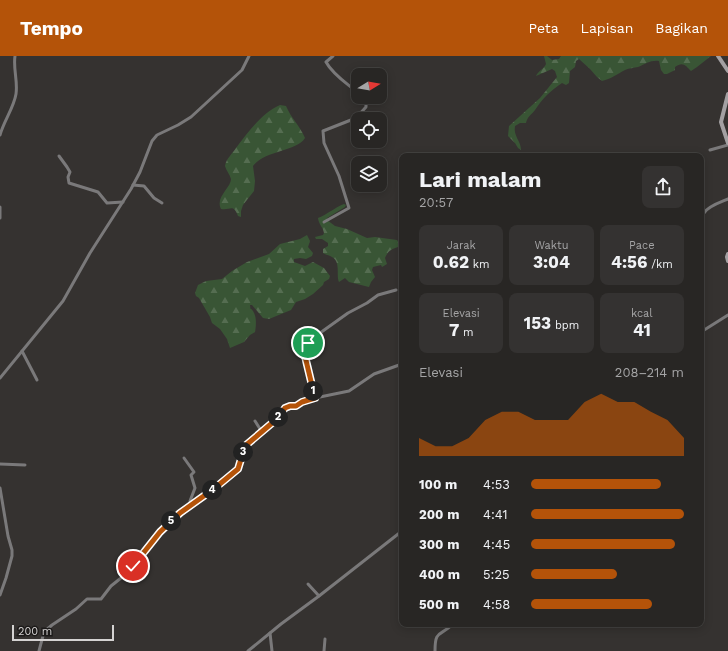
<!DOCTYPE html>
<html lang="id">
<meta charset="utf-8">
<style>
body{margin:0;font-family:"Work Sans",sans-serif;background:#343231;color:#f1f3f6;height:100vh;display:flex;flex-direction:column;font-size:15px;white-space:nowrap}
*{box-sizing:border-box;margin:0}
p{font-size:13px;color:#a5a5a6}
.icon{flex:none;width:22px;height:22px;fill:none;stroke:currentColor;stroke-width:2;stroke-linecap:round;stroke-linejoin:round}
.map{position:relative;flex:1;overflow:hidden}
.sheet{position:absolute;left:399px;top:97px;width:305px;height:474px;display:flex;flex-direction:column;background:#282624;border-radius:8px;box-shadow:0 2px 10px #0003,0 0 0 1px #444341}
.sheet>*{flex:none}
.needle{width:26px;rotate:79deg}
.tools{position:absolute;left:351px;top:12px;display:grid;gap:8px}
.tools a{display:grid;place-items:center;width:36px;height:36px;border-radius:8px;background:#282624;box-shadow:0 2px 10px #0003,0 0 0 1px #444341;font-size:20px}
.scale{position:absolute;left:12px;bottom:10px;width:102px;box-sizing:border-box;padding-left:4px;border:2px solid #d5d3d2;border-top:0;font-size:11px;line-height:14px;white-space:nowrap;color:#d5d3d2;-webkit-text-stroke:3px #1c1a19;paint-order:stroke}
.pin{position:absolute;display:grid;place-items:center;width:34px;height:34px;color:#fff;margin:-17px;border:2px solid #fff;border-radius:50%;box-shadow:0 1px 4px #0007}
.km{position:absolute;width:20px;height:20px;margin:-10px;border-radius:50%;background:#222;color:#fff;font-size:11px;line-height:20px;text-align:center}
.round{display:grid;place-items:center;flex:none;width:42px;height:42px;border-radius:8px;background:#343231}
.headline{display:flex;align-items:center;justify-content:space-between;height:68px;padding:0 20px}
h1{font-size:22px;font-weight:700;line-height:30px}
.metrics{display:grid;grid-template-columns:repeat(3,1fr);gap:6px;height:68px;padding:4px 20px}
.metrics div{display:grid;align-content:center;border-radius:8px;background:#343231;text-align:center}
.metrics b{font-size:17px;font-weight:700}
.metrics small{font-size:11px;font-weight:400}
.metrics p{font-size:11px}
.chart{height:112px;padding:8px 20px}
.chart p{display:flex;justify-content:space-between}
.chart svg{width:100%;height:72px;margin-top:4px;fill:#b45309;opacity:.7}
ul{padding:0 20px;list-style:none;font-size:13px}
li{display:grid;grid-template-columns:64px 48px 1fr;align-items:center;height:30px}
li i{height:10px;border-radius:5px;background:#b45309}
header{display:flex;align-items:center;gap:24px;box-sizing:border-box;height:56px;padding:0 20px;background:#b45309;color:#fff}
header strong{font-size:19px}
nav{display:flex;gap:22px;margin-inline-start:auto;font-size:14px}
.map>svg:first-child{display:block}
.forest{fill:url(#forest-firs)}
.lines{fill:none;stroke-linecap:round;stroke-linejoin:round}
.street{stroke:#7a797a;stroke-width:3}
.secondary{stroke:#a3a0a2;stroke-width:4}
.route-casing{stroke:#fff;stroke-width:8}
.route{stroke:#b45309;stroke-width:5}
</style>
<header>
<strong>Tempo</strong>
<nav><a>Peta</a><a>Lapisan</a><a>Bagikan</a></nav>
</header>
<div class="map">
<svg width="728" height="595" viewBox="0 0 728 595">
<defs>
<pattern id="forest-firs" width="22" height="20" patternUnits="userSpaceOnUse"><rect width="22" height="20" fill="#395535"/><path d="M5 1l3.5 6h-7zM16 11l3.5 6h-7z" fill="#556d51"/></pattern>
</defs>
<rect width="100%" height="100%" fill="#353230"/>
<g class="forest">
<path d="M544 0H547L552 4 559 3 561 0H711L697 11 691 15C686 10 683 5 675 11V14L667 18H664L661 14 659 5C650 4 646 8 638 11 634 12 629 12 625 14 617 18 611 23 602 25L597 21 590 13 579 3 576 5 575 11 570 15 569 27 566 29 562 27C550 35 543 42 535 54 532 58 527 61 526 67H520L515 70C513 80 521 85 521 94L518 92 515 87 508 80 509 70 540 42 557 21 555 15 552 13 536 20C538 15 544 13 546 8Z"/>
<path d="M280 49 286 50C291 62 300 70 305 82 296 96 265 94 253 110L255 125 254 135 243 149 241 155V161L238 160C233 147 230 155 221 153 215 141 231 132 231 123 230 119 226 114 225 110 226 103 232 98 236 92 248 76 262 57 280 49Z"/>
<path d="M344 148 346 149 345 151 327 162V164L335 170 347 173 367 182 375 181 397 184 400 188 398 191C391 193 388 195 385 202L387 208 382 211 381 209 373 211 372 214 375 221 371 226 369 231 349 226 345 222 339 226C336 219 341 206 332 201 329 199 326 199 323 197V193L328 190V187L322 183H316L315 181 323 179 324 177C323 171 319 169 318 162 328 158 334 152 344 148Z"/>
<path d="M307 179 310 185 308 191 313 197 312 200 306 203 300 202 294 203V206L305 210 313 206 324 212 330 220 329 223 324 226 323 229 313 238 305 243 296 246 291 254 269 263 263 262 252 249H250C251 256 249 250 253 255 257 261 256 270 255 276L250 279 244 286 230 292 227 283 220 273 212 267 210 261 199 242 196 240 195 237 198 229 206 225 222 223 232 215 247 206 269 198 280 188 300 183Z"/>
</g>
<g class="lines">
<g class="street">
<path d="M333 0 326 6C333 19 348 28 358 37"/>
<path d="M0 79C4 65 14 51 16 38 18 25 13 13 15 0"/>
<path d="M710 94 728 89"/>
<path d="M59 100 67 111 70 116 68 121 69 127 98 136 107 147 123 146"/>
<path d="M133 129 144 130 154 142 162 147"/>
<path d="M0 151V162"/>
<path d="M701 158 704 157C708 150 721 146 728 143"/>
<path d="M324 166 349 152 339 120 324 87 323 75 356 62 366 51V47L363 41"/>
<path d="M701 276 728 259"/>
<path d="M22 295 37 324"/>
<path d="M0 322 63 245 90 197 131 133 140 116 152 85 157 79 178 69 191 61 242 14 249 0"/>
<path d="M315 342 305 300V291L313 282 348 257 367 247 378 239 396 234"/>
<path d="M255 365 262 376"/>
<path d="M184 402 194 416 191 419 195 432 190 445 191 449"/>
<path d="M0 408 25 409"/>
<path d="M0 432 8 480 12 494V500L6 522 0 539"/>
<path d="M308 528 319 540"/>
<path d="M270 577 272 595"/>
<path d="M39 595 44 576 52 569 76 553 87 543H101L111 530 121 522 133 509 159 476 179 457 215 432 238 413 245 390 278 361 285 352 290 350H296L302 346 315 342 349 335 374 318 402 308"/>
<path d="M248 595 281 568 319 540 402 475"/>
<path d="M324 595 325 583"/>
<path d="M435 595C435 573 440 581 453 568"/>
</g>
<g class="secondary">
<path d="M718 0 728 15"/>
<path d="M728 38 721 66 728 87"/>
<path d="M728 198 727 201 728 205"/>
</g>
</g>
<g class="lines">
<g class="route-casing">
<path id="route" d="M133 510 160 476 180 457 215 432 238 413 245 390 278 362 285 352 290 350H296L302 346 315 342 304 296 305 291 308 287"/>
</g>
<use href="#route" class="route"/>
</g>
</svg>
<div class="tools">
<a><svg class="needle" viewBox="-14 -14 28 28"><path d="M0-13l5 13h-10z" fill="#e53935"/><path d="M0 13l5-13h-10z" fill="#a5a5a6"/></svg></a>
<a><svg class="icon" aria-label="locate" viewBox="0 0 24 24"><circle cx="12" cy="12" r="6"/><path d="M12 2v4M12 18v4M2 12h4M18 12h4"/></svg></a>
<a><svg class="icon" aria-label="layers" viewBox="0 0 24 24"><path d="M12 4l9 5-9 5-9-5zM3 14l9 5 9-5"/></svg></a>
</div>
<div class="scale">200 m</div>
<div class="pin" style="left:308px;top:287px;background:#1e9e55"><svg class="icon" aria-label="arrive" viewBox="0 0 24 24"><path d="M6 21V4h12l-3 4 3 4H6"/></svg></div>
<div class="pin" style="left:133px;top:510px;background:#d93025"><svg class="icon" aria-label="check" viewBox="0 0 24 24"><path d="M5 12l5 5 9-10"/></svg></div>
<b class="km" style="left:313px;top:335px">1</b>
<b class="km" style="left:278px;top:361px">2</b>
<b class="km" style="left:243px;top:396px">3</b>
<b class="km" style="left:212px;top:434px">4</b>
<b class="km" style="left:171px;top:465px">5</b>
<section class="sheet">
<div class="headline"><div><h1>Lari malam</h1><p>20:57</p></div><a class="round"><svg class="icon" aria-label="share" viewBox="0 0 24 24"><path d="M12 15V3M7 8l5-5 5 5M5 13v7h14v-7"/></svg></a></div>
<div class="metrics">
<div><p>Jarak</p><b>0.62<small> km</small></b></div>
<div><p>Waktu</p><b>3:04</b></div>
<div><p>Pace</p><b>4:56<small> /km</small></b></div>
</div>
<div class="metrics">
<div><p>Elevasi</p><b>7<small> m</small></b></div>
<div><b>153<small> bpm</small></b></div>
<div><p>kcal</p><b>41</b></div>
</div>
<div class="chart"><p><span>Elevasi</span>208–214 m</p>
<svg viewBox="0 0 160 44" preserveAspectRatio="none"><path d="M0 44V33L10 38L20 38L30 33L40 22L50 17L60 17L70 22L80 22L90 22L100 11L110 6L120 11L130 11L140 17L150 22L160 33V44z"/></svg>
</div>
<ul>
<li><b>100 m</b>4:53<i style="width:85%"></i></li>
<li><b>200 m</b>4:41<i style="width:100%"></i></li>
<li><b>300 m</b>4:45<i style="width:94%"></i></li>
<li><b>400 m</b>5:25<i style="width:56%"></i></li>
<li><b>500 m</b>4:58<i style="width:79%"></i></li>
</ul>
</section>
</div>
